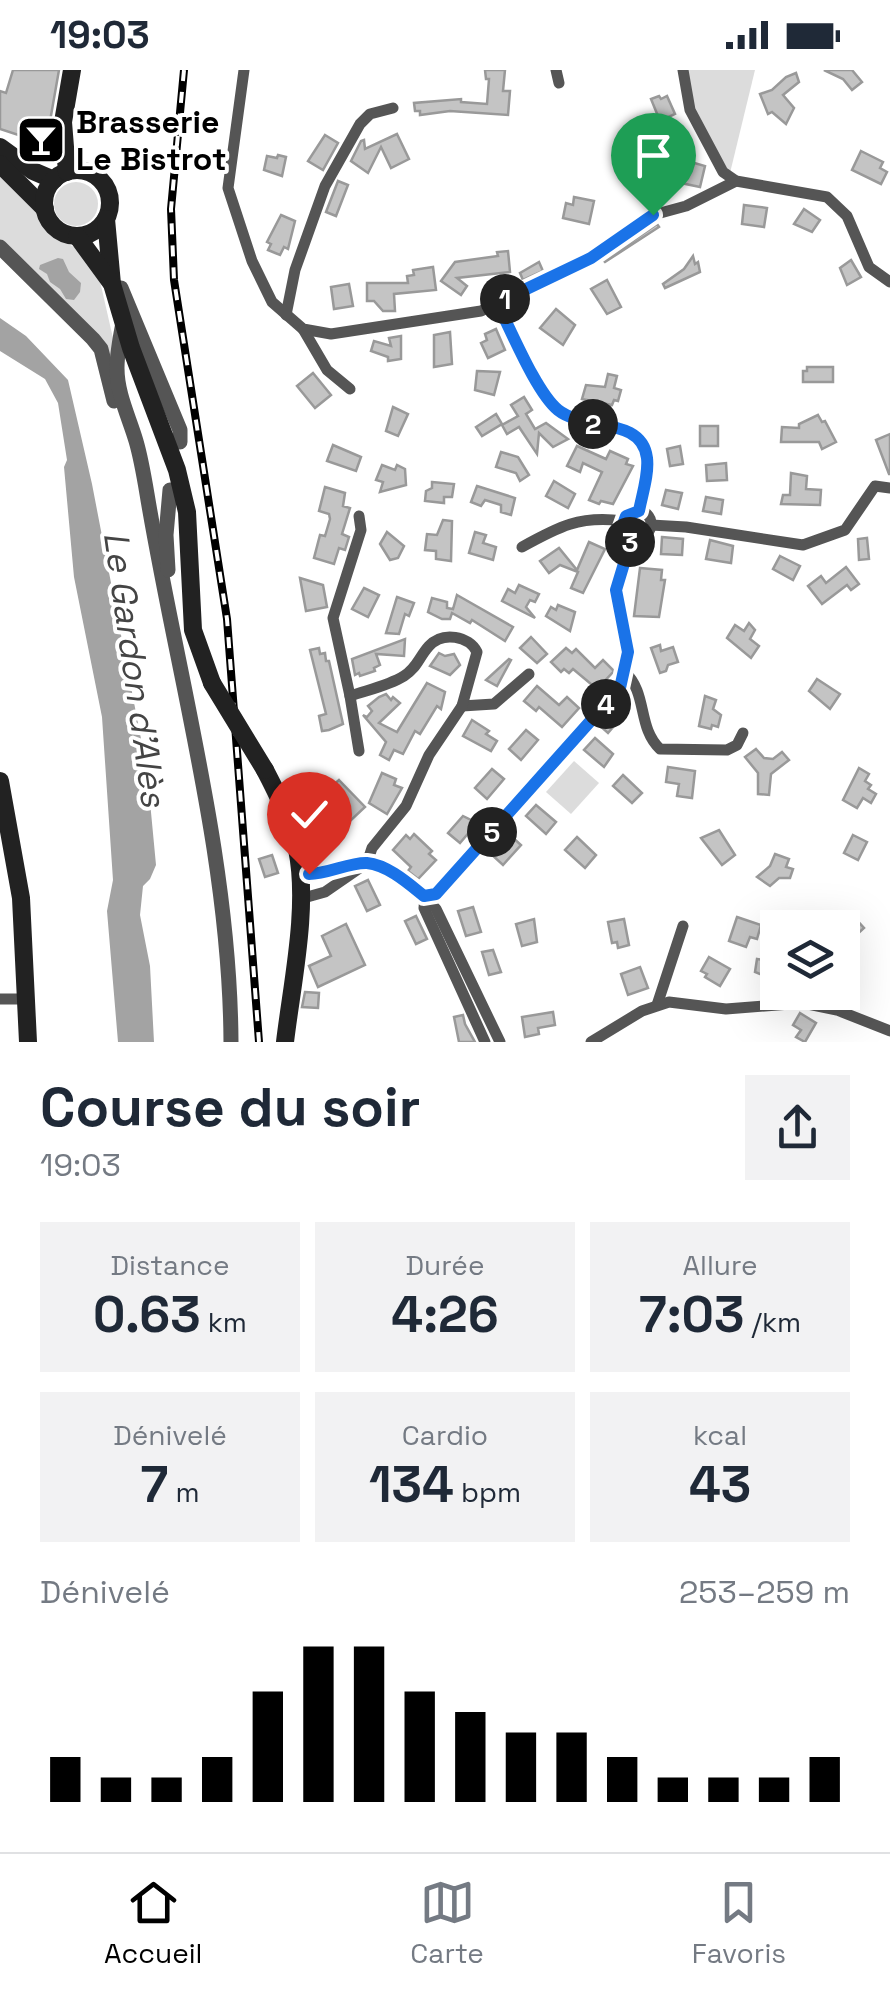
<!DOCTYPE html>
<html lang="fr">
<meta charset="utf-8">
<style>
body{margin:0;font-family:"Space Grotesk",sans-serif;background:#f2f2f3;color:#1f2937;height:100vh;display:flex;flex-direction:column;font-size:38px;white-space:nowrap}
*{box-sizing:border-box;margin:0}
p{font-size:32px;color:#747a83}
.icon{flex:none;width:55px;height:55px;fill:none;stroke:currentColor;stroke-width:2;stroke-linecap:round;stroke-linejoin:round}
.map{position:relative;height:972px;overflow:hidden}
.drawer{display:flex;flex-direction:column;background:#fff;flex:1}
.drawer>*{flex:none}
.tools{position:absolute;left:760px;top:840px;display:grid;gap:20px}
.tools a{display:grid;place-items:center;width:100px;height:100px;border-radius:0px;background:#fff;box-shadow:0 10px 40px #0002;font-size:50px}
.pin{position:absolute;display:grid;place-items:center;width:85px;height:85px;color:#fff;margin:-102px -42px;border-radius:50% 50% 50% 0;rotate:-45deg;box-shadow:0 0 10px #0007}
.pin .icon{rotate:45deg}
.km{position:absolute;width:50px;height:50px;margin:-25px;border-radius:50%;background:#222;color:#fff;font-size:28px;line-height:50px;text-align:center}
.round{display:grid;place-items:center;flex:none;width:105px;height:105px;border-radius:0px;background:#f2f2f3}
.headline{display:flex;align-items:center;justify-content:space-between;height:170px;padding:0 40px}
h1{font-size:55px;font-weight:700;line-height:75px}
.stats{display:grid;grid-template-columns:repeat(3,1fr);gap:15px;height:170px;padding:10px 40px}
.stats div{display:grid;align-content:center;border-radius:0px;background:#f2f2f3;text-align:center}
.stats b{font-size:50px;font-weight:700}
.stats small{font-size:28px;font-weight:400}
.stats p{font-size:28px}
.chart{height:280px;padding:20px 40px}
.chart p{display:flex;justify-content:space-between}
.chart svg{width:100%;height:180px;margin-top:10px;stroke:#000;stroke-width:6}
.status{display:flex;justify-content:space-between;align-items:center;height:70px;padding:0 50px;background:#fff;direction:ltr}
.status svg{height:28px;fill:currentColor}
.tabs{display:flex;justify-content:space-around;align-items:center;height:140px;border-top:2px solid #e0e1e3;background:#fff;font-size:28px;color:#747a83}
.tabs a{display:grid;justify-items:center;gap:5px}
.tabs .selected{color:#000}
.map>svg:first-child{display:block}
.green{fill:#dcdcdc}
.water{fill:#a3a3a3}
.building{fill:#c4c4c4;stroke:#999;stroke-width:2.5}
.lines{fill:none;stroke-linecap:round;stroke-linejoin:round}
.minor{stroke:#555;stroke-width:11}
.tertiary{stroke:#555;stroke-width:15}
.secondary{stroke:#222;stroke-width:18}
.rail-casing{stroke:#000;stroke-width:8}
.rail{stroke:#fff;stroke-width:4;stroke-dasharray:11;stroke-linecap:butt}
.secondary-bridge{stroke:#222;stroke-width:18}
.route-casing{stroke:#fff;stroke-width:20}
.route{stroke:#1a73e8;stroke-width:12}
.labels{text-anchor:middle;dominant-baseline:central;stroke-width:8;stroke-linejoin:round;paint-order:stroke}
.poi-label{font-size:32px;font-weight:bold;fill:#000;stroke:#fff;text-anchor:start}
.water-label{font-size:35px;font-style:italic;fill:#444;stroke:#fff}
</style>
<div class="status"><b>19:03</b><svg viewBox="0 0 49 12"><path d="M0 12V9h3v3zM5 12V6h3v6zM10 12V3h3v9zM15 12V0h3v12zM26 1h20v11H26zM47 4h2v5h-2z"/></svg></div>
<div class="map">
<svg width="890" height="972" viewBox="0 0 890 972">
<rect width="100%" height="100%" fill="#fff"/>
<g class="green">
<path d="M687 0H755L730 103 695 46Z"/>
<path d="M0 103 30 133 51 163 77 179 100 211 115 277 107 292 43 213 0 170Z"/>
<circle cx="76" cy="134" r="22"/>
<path d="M574 691 599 713 571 744 546 722Z"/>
</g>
<g class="water">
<path d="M58 188 63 189 69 202 81 213 80 222 74 230 66 229 60 219 50 212 47 204 39 199 40 195Z"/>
<path d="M0 248 26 266 68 310 92 414 147 700 156 795 150 809 143 816 140 845 150 896 154 972H118L107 841 113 810 102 647 74 507 64 397 67 390 58 333 45 309 0 281Z"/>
</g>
<g class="building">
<path d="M13 0H59L46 74 0 59V21L6 23Z"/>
<path d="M485 0H505L503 21H510L508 45 450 41 420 45V41H415L414 33 461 29V32L487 34 489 9H486Z"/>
<path d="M824 0H852L862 12 852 20 843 9Z"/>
<path d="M796 3 799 12 783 25 794 38 786 54 772 42 768 44 760 24 772 20 786 7Z"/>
<path d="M659 26 661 29 667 26 675 44 660 51 651 29Z"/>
<path d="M634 53 654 56 652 79 633 75Z"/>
<path d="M397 64 409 89 391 98 381 77 368 103 351 91 361 71 364 70 365 79Z"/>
<path d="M325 65 338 73 323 100 308 91Z"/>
<path d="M861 81 883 92 880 98 887 102 881 114 852 100Z"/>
<path d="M278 85 286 87 282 106 264 100 267 86 277 88Z"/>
<path d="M691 92 705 96 700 117 681 113Z"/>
<path d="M338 111 348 115 336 146 326 142Z"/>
<path d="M574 127 594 131 589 154 563 148 566 133 573 135Z"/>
<path d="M744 135 767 138 764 157 742 154Z"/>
<path d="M804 139 820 150 812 162 794 154Z"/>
<path d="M281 145 295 151 288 179 284 177 280 185 268 180 271 174 267 172Z"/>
<path d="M657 154 659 157 605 192 604 191Z"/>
<path d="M508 181 510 202 457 208 467 216 461 225 441 211 455 192 498 186 497 182Z"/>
<path d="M693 186 695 194 698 192 700 202 665 218 663 214 684 199Z"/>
<path d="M851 190 861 207 847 215 840 198Z"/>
<path d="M539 192 543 201 523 210 520 203Z"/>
<path d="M433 197 436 220 394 224 395 241H383L374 231H367V213H408L407 206 414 205 413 200Z"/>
<path d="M607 210 621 237 607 244 591 219Z"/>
<path d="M349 214 353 236 334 239 331 217Z"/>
<path d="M556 239 575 255 563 275 540 258Z"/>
<path d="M496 259 505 280 488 288 481 273 487 270 485 264Z"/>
<path d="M450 262 452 294 434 297V265Z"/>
<path d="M401 266V289L388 291V287L371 281 374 271 391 276 389 268Z"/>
<path d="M807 297H833V312H803V301H807Z"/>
<path d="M477 301 500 302 494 325 475 320Z"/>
<path d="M313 303 331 325 315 338 297 316Z"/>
<path d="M608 304 617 306 614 318 621 320 618 331 614 330 612 335 582 329 586 315 605 317Z"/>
<path d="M524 327 532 340 526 344 535 359 546 353 568 369 553 377 539 363 537 384 519 357 507 364 502 355 518 346 511 335Z"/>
<path d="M393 337 408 344 398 366 386 361Z"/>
<path d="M496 344 502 354 482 366 476 357Z"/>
<path d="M818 345 822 352 825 351 836 372 822 379 819 372H781L782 357 799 358V354Z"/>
<rect x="700" y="356" width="18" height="20"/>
<path d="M890 364V404H889L876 370Z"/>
<path d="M333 375 361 387 356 401 327 391Z"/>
<path d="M577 376 606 389 610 381 628 389 626 394 633 396 613 434 601 431 599 434 589 430 602 402 583 393 580 402 567 396Z"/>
<path d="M680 376 683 394 670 396 667 379Z"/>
<path d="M501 382 518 387 529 405 520 411 516 403 496 397Z"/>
<path d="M726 393 727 410 707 411 706 395Z"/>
<path d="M382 395 395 400 397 395 405 399 406 415 380 422 383 412 376 410Z"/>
<path d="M791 403 807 406 806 419 821 420 820 435 781 434 783 425H790Z"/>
<path d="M554 411 575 424 568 438 546 426Z"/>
<path d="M432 412 454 414 452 427H444V433L425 431 426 421 432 418Z"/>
<path d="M477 416 515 428 511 445 501 442V435L485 430 481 436 471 432Z"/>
<path d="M325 417 345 423 343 436 350 438 342 464 349 467 345 480 339 478 334 494 314 488 320 465 325 466 330 449 329 444 319 441Z"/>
<path d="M666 420 682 423 678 439 662 435Z"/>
<path d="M706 427 723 430 721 444 703 441Z"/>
<path d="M443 450 452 451 451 491 436 489V481L425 480 427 464 437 465Z"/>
<path d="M387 462 404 476 398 488 390 490 380 474Z"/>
<path d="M475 462 486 465 483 473 496 477 493 490 469 483Z"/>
<path d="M662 467 683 469 682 485 661 484Z"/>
<path d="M867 468 869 489 859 490 858 469Z"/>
<path d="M710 470 733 476 731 493 706 489Z"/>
<path d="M589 472 605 479 583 523 571 518 578 502 560 495 549 503 540 491 559 478 577 500Z"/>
<path d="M780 486 800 496 793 510 773 499Z"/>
<path d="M846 497 859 514 851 520 847 515 822 534 808 516 821 506 826 513Z"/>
<path d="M640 498 662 500 661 510H665L659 547 634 546Z"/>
<path d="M300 508 323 515 327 537 306 541Z"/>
<path d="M519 515 539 524 535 532 530 530 526 537 535 548 502 531 508 519 515 523Z"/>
<path d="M364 518 379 525 368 547 352 539Z"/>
<path d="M457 525 513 557 505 571 472 550 470 553 452 543 450 549H442L428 542 432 528 447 532V538L453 539Z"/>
<path d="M397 527 414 533 409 546 405 544 399 564 386 563Z"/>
<path d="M558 535 575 542 570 561 546 546 551 537 556 540Z"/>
<path d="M749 553 755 560 750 569 759 576 751 588 727 568 735 555 744 561Z"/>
<path d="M531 567 547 584 537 593 520 578Z"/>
<path d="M405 569 404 586 376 584 380 595 374 598 375 601 360 606 359 603 355 605 352 589Z"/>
<path d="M660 575 661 581 673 577 678 592 668 595 666 601 660 603 651 578Z"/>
<path d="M319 578 320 584 325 583 326 591H329L343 654 329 660 322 661 319 646 326 644 310 580Z"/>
<path d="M566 578 572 583 576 579 595 598 603 590 614 601 597 619 573 599 569 603 564 599 561 602 551 592Z"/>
<path d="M439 583 445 586 454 584 460 595 450 605 430 596Z"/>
<path d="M509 589 511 590 497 616 486 610Z"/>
<path d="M817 609 840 624 830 639 809 621Z"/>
<path d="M427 613 445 622 441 639 437 636 420 664 415 661 403 684 394 680 389 690 380 685 386 672 363 645 367 647 372 641 368 636 379 627 386 624 391 630 393 627 400 633 379 653 397 662Z"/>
<path d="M537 616 559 635 567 627 579 638 562 657 539 637 536 641 524 631Z"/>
<path d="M705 626 716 630 713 639 721 645 718 657 712 655 711 659 699 656Z"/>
<path d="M617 635 625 643 608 663 599 655Z"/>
<path d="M472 650 489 661 486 664 497 671 491 681 463 666Z"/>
<path d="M526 660 538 670 521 690 509 679Z"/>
<path d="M595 668 613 684 604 697 584 680Z"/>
<path d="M756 679 764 688 773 689 782 682 789 690 771 704 769 725 758 724V703L745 687Z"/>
<path d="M668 697 695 701 692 728 677 726 679 714 666 712Z"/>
<path d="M859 698 869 704 865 711 871 715 868 719 876 724 871 733 863 728 857 738 843 730Z"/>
<path d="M492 699 504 709 487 729 475 718Z"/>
<path d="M382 703 396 709 394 715 402 718 387 744 369 733Z"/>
<path d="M623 705 642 723 632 733 613 716Z"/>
<path d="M339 710 365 737 348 753 324 723Z"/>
<path d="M536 735 556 752 546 764 526 746Z"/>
<path d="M463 746 477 753 460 773 448 763Z"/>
<path d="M719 760 735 785 722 795 701 768Z"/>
<path d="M414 764 432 781 429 784 436 790 418 809 408 801 411 797 393 780 406 765 410 769Z"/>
<path d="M510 765 521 775 503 795 492 785Z"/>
<path d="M853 765 867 772 858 790 844 783Z"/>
<path d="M577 767 596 785 585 798 565 780Z"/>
<path d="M775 784 789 789 786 797 793 799 790 808H779L770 816 757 807 770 796Z"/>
<path d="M272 785 278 803 265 807 259 789Z"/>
<path d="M368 810 380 835 367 841 355 816Z"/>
<path d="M473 837 481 862 466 866 458 841Z"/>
<path d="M843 844 848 850 853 846 864 858 852 869 835 850Z"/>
<path d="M416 846 427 869 416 874 405 851Z"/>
<path d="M737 847 761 855 757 869 750 867 746 877 729 871Z"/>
<path d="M534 849 537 872 522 876 516 854Z"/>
<path d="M624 849 629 875 618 878 617 872 612 873 608 852Z"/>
<path d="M346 854 365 895 318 917 309 896 331 886 322 866Z"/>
<path d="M493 880 501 902 489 905 482 882Z"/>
<path d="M709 887 730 899 720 916 705 907 707 904 701 901Z"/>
<path d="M757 889 778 892V902L769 901 765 906 755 902Z"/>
<path d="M640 897 648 918 628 925 621 904Z"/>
<path d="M305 922 319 923 318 938 302 937Z"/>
<path d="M553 942 555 955 538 958 539 964 525 967 522 947Z"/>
<path d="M800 943 816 953 805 972 796 967 801 960 793 955Z"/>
<path d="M463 945 465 954 475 972H459L454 947Z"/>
</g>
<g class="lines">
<g class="minor">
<path d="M244 0 228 118 252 191 272 232 303 259 331 264 481 241 591 188 653 145 686 136 736 111"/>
<path d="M556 0 559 13"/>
<path d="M683 0 690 40 723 102 736 111 827 127 847 146 869 197 890 212"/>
<path d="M497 233C511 260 536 321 558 340 584 361 642 345 647 388 649 404 641 425 639 441"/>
<path d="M286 245 295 200 325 116 360 54 370 44 393 38"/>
<path d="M303 259 327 300 350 319"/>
<circle cx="637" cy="454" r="14"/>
<path d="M651 455 686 457 803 475 845 460 875 416 890 418"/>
<path d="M522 477C558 457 580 445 623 451"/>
<path d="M625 602C648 624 637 657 660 679L727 680 737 675 743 663"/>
<path d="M350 626 333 548 361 460 359 446"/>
<path d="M462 636 494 634 529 604"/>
<path d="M359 681 350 626C367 620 388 616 404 606 417 598 419 587 429 576 443 561 469 566 477 582L462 636 429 685 406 736 372 778 367 793 397 805 425 826 424 838 485 972"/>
<path d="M300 804H326L367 793 325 822 300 829"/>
<path d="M0 929H28"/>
<path d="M657 935 683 856"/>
<path d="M500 972 436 839 425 826 437 824 619 618 628 582 616 519 631 467"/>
<path d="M591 972 642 941 669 932 726 939 803 933 837 940 890 961"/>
</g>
<g class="tertiary">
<path d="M0 177 93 269 101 279 114 331"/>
<path d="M121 218 180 360V372"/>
<path d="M123 253C120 268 117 283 117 298 117 324 129 347 136 371 141 388 144 406 147 424 177 605 230 787 231 972"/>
<path d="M168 500 166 465 170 420"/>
</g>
<g class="secondary">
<path d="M0 77 33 101 54 110"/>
<path d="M0 94 45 139"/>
<circle cx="77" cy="133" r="33"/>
<path d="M67 102 63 52 72 0"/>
<path d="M106 149 112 214"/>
<path d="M77 166 112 214 131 278 177 400 187 442 193 560 212 613"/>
<path d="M265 700C278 725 291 751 297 779 309 837 292 913 285 972"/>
<path d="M0 711 21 828 28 972"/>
</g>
<g class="rail-casing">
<path id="rail" d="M184 0 171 139 174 210 227 549 259 972"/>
</g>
<use href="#rail" class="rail"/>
<path class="secondary-bridge" d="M212 613 265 700"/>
</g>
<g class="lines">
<g class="route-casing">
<path id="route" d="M309 804C328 804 350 792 367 793 388 795 409 814 424 826L436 824 620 618 628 582 616 520 632 467 622 457 626 446 639 441C642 425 649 404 647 388 642 346 584 361 558 340 536 322 511 260 497 233L591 188 653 145"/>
</g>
<use href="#route" class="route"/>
</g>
<defs>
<g id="bar-square" transform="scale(2.5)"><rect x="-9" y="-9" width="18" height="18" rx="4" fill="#000" stroke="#fff"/><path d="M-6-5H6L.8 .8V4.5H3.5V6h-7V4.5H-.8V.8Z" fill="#fff"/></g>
</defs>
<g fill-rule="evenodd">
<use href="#bar-square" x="41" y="70"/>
</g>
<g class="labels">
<g class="poi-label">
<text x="76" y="52">Brasserie<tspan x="76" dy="37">Le Bistrot</tspan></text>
</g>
<g class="water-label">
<text transform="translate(135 599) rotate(82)">Le Gardon d'Alès</text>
</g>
</g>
</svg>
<div class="tools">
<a><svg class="icon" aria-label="layers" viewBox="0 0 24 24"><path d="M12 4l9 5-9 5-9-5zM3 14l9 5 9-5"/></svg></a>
</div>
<div class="pin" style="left:653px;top:145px;background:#1e9e55"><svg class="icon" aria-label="arrive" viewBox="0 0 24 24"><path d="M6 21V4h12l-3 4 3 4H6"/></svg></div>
<div class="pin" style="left:309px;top:804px;background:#d93025"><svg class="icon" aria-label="check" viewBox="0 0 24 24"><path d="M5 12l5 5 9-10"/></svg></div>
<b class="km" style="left:505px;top:229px">1</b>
<b class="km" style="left:593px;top:354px">2</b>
<b class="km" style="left:630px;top:472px">3</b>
<b class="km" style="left:606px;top:634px">4</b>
<b class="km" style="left:492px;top:762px">5</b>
</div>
<section class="drawer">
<div class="headline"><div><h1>Course du soir</h1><p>19:03</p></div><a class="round"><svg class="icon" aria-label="share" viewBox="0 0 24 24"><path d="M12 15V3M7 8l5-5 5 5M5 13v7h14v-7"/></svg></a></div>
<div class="stats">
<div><p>Distance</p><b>0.63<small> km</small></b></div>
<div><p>Durée</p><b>4:26</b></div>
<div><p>Allure</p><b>7:03<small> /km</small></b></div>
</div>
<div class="stats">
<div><p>Dénivelé</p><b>7<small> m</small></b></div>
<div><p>Cardio</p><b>134<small> bpm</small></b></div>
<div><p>kcal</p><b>43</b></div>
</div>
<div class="chart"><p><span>Dénivelé</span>253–259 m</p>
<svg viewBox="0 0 160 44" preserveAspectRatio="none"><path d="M5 44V33M15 44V38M25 44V38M35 44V33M45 44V17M55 44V6M65 44V6M75 44V17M85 44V22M95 44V27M105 44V27M115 44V33M125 44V38M135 44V38M145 44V38M155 44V33"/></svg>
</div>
</section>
<nav class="tabs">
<a class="selected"><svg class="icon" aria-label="home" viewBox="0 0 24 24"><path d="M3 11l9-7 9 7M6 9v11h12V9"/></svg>Accueil</a>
<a><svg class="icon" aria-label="map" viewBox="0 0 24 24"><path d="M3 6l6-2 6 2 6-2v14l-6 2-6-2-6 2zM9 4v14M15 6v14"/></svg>Carte</a>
<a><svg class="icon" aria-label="saved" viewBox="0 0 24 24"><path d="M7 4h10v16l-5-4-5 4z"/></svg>Favoris</a>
</nav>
